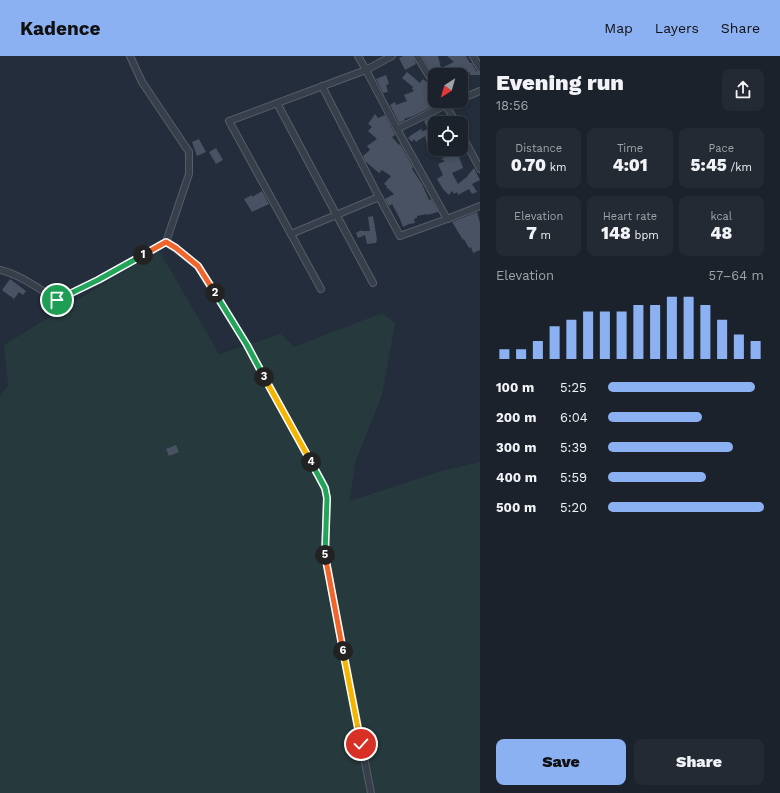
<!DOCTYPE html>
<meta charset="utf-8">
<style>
body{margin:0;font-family:"Work Sans",sans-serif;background:#242a34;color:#f1f3f6;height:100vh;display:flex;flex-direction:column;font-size:15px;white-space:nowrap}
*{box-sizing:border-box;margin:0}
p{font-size:13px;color:#a0a4a9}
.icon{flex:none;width:22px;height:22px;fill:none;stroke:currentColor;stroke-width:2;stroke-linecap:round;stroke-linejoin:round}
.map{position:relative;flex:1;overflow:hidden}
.panel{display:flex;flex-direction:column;background:#1b222c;width:300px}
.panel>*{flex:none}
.needle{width:26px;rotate:217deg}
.controls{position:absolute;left:428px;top:12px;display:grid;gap:8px}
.controls a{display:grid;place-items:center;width:40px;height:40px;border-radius:8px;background:#1b222c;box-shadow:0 2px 6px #0003,0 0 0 1px #393f48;font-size:20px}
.pin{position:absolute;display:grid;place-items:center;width:34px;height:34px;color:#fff;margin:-17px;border:2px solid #fff;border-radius:50%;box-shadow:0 1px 4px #0007}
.km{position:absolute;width:20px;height:20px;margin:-10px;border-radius:50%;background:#222;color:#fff;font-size:11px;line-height:20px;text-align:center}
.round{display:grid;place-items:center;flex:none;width:42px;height:42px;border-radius:8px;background:#242a34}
.summary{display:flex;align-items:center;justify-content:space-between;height:68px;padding:0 16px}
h1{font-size:22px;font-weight:800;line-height:30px}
.figures{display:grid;grid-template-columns:repeat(3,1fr);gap:6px;height:68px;padding:4px 16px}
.figures div{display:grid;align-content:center;border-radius:8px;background:#242a34;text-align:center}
.figures b{font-size:17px;font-weight:800}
.figures small{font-size:11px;font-weight:400}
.figures p{font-size:11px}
.chart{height:112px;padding:8px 16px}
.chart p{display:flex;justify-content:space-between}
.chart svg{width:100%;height:72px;margin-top:4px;stroke:#8bb1f3;stroke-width:6}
.primary-button{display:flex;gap:8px;margin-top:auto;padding:8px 16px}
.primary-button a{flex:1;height:46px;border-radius:8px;background:#8bb1f3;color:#111;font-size:16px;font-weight:800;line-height:46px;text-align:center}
.primary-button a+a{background:#242a34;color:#f1f3f6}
ul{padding:0 16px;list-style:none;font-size:13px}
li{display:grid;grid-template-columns:64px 48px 1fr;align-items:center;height:30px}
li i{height:10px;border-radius:5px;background:#8bb1f3}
header{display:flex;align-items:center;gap:24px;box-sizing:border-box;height:56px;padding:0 20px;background:#8bb1f3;color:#111}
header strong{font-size:19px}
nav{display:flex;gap:22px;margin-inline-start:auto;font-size:14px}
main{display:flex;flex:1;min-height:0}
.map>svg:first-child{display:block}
.green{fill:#26393c}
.building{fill:#485262}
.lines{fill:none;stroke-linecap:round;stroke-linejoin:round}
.street-casing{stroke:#565d69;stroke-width:8}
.street{stroke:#373f4b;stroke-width:6}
.split-1-casing{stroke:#fff;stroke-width:8}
.split-2-casing{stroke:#fff;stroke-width:8}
.split-3-casing{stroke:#fff;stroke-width:8}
.split-4-casing{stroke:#fff;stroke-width:8}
.split-5-casing{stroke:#fff;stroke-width:8}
.split-6-casing{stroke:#fff;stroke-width:8}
.split-7-casing{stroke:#fff;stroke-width:8}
.split-1{stroke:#22a559;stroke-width:5}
.split-2{stroke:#f0652b;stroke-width:5}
.split-3{stroke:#22a559;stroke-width:5}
.split-4{stroke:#f5b400;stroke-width:5}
.split-5{stroke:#22a559;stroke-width:5}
.split-6{stroke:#f0652b;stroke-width:5}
.split-7{stroke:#f5b400;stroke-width:5}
</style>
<header>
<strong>Kadence</strong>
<nav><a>Map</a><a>Layers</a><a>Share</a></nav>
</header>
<main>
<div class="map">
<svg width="480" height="737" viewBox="0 0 480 737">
<rect width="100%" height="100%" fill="#242d3b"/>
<path class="green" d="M159 194 219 298 281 278 294 291 382 257 395 267 382 339 355 407 350 445 441 415 480 406V737H0V340L8 330 4 289Z"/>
<g class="building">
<path d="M403 0H413L416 8 405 14 399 2Z"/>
<path d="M422 0H438L441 12 454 6 447 0H466L470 7H472L476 15 480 16V19H470L469 16 465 17 462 14 453 19H443L436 13 430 14Z"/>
<path d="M407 16 420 27 423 23 427 26 433 35 435 34V45H440V47L413 60 404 63 405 64 399 67 390 49 395 46 396 49 407 45 404 39 414 35 412 33 413 31 402 22Z"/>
<path d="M386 19 389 28 386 29 388 36 383 37 376 23Z"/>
<path d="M375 58 378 62 385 59 395 79 392 81 399 89 400 88 413 111 412 113 422 128 429 144 431 143 438 155V156L427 159V158L417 160V162L414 163 415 167 409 168 403 171 400 163 392 148 389 150 385 143 394 138 386 131 387 130 384 128 391 120 382 114 379 117 365 105 363 100 370 94 367 90 377 83 368 75 372 71 368 68Z"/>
<path d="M435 59V91L428 93 425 80 416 86 414 83 412 86 408 82 410 80 421 73 422 74 421 76 428 73 424 65Z"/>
<path d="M199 83 206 96 197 100 192 86Z"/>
<path d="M216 92 223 104 216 108 209 96Z"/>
<path d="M457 95 463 112 452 117 458 128 468 120V119L474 112 480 124 472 128 477 136 472 138 469 133 458 139 457 136 454 138 452 135 449 139 443 133 437 123 443 119 438 108 445 105 441 103Z"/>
<path d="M262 135 269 148 252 156 244 143 252 139V141Z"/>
<path d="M477 156 480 167V194L473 197 471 191 469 192 464 183 463 184 452 166Z"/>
<path d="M373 160 377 184 376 187 367 188 365 179 358 182 356 177 361 174V175H370L368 161Z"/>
<path d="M10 223 26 235 23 239 19 236 14 243 2 234Z"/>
<path d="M176 389 179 396 169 400 166 393Z"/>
</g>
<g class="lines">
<g class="street-casing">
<g id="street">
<path d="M392 0 366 14 397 73"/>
<path d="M417 0 435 30"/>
<path d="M473 0 480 12"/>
<path d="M461 43 480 35"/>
<path d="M444 45 446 49 456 45"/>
<path d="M277 47 336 158 373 227"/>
<path d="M456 67 446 49 397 73 447 163 480 150"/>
<path d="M461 77 480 113"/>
<path d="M379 141 400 180 447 163"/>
<path d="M291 178 379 141 322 30"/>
<path d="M166 186 176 193 198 210 247 289 325 432 327 442 325 500 371 737"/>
<path d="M0 214C21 219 39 233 57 244L99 224 166 186 189 118V96L142 26 130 0"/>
<path d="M321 233 229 65 366 14 358 0"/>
</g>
</g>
<use href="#street" class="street"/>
</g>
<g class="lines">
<g class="split-1-casing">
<path id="split-1" d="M57 244 98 224 143 199"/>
</g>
<g class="split-2-casing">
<path id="split-2" d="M143 199 166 186 176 192 198 210 215 237"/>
</g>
<g class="split-3-casing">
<path id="split-3" d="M215 237 247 289 264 321"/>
</g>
<g class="split-4-casing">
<path id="split-4" d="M264 321 311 406"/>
</g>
<g class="split-5-casing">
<path id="split-5" d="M311 406 325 432 327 442 325 499"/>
</g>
<g class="split-6-casing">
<path id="split-6" d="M325 499 343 595"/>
</g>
<g class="split-7-casing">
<path id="split-7" d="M343 595 361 688"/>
</g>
<use href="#split-1" class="split-1"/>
<use href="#split-2" class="split-2"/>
<use href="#split-3" class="split-3"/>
<use href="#split-4" class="split-4"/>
<use href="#split-5" class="split-5"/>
<use href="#split-6" class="split-6"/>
<use href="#split-7" class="split-7"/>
</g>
</svg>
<div class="controls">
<a><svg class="needle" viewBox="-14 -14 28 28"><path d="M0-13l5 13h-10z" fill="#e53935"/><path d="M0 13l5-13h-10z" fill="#a0a4a9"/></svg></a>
<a><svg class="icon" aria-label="locate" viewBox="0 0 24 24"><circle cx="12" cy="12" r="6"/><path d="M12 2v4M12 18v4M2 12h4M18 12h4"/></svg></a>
</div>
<div class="pin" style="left:57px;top:244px;background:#1e9e55"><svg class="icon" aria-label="arrive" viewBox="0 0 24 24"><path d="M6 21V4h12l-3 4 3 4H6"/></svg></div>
<div class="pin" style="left:361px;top:688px;background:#d93025"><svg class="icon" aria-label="check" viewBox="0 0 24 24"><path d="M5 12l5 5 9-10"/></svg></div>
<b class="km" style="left:143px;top:199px">1</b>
<b class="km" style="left:215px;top:237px">2</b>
<b class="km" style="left:264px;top:321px">3</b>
<b class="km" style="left:311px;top:406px">4</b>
<b class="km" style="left:325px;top:499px">5</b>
<b class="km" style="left:343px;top:595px">6</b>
</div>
<section class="panel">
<div class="summary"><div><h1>Evening run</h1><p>18:56</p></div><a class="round"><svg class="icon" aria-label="share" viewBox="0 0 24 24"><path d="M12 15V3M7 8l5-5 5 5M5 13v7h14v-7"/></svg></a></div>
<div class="figures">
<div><p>Distance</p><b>0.70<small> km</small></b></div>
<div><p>Time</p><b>4:01</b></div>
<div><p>Pace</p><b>5:45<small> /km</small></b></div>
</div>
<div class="figures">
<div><p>Elevation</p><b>7<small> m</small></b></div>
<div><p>Heart rate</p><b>148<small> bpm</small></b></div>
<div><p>kcal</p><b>48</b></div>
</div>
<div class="chart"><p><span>Elevation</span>57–64 m</p>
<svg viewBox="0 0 160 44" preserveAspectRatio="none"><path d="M5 44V38M15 44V38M25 44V33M35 44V24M45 44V20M55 44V15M65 44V15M75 44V15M85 44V11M95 44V11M105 44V6M115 44V6M125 44V11M135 44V20M145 44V29M155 44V33"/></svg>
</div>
<ul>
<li><b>100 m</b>5:25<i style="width:94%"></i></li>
<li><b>200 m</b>6:04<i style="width:60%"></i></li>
<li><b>300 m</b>5:39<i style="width:80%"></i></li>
<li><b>400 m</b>5:59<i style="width:63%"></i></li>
<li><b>500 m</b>5:20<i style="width:100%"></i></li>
</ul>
<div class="primary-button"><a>Save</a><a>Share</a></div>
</section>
</main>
